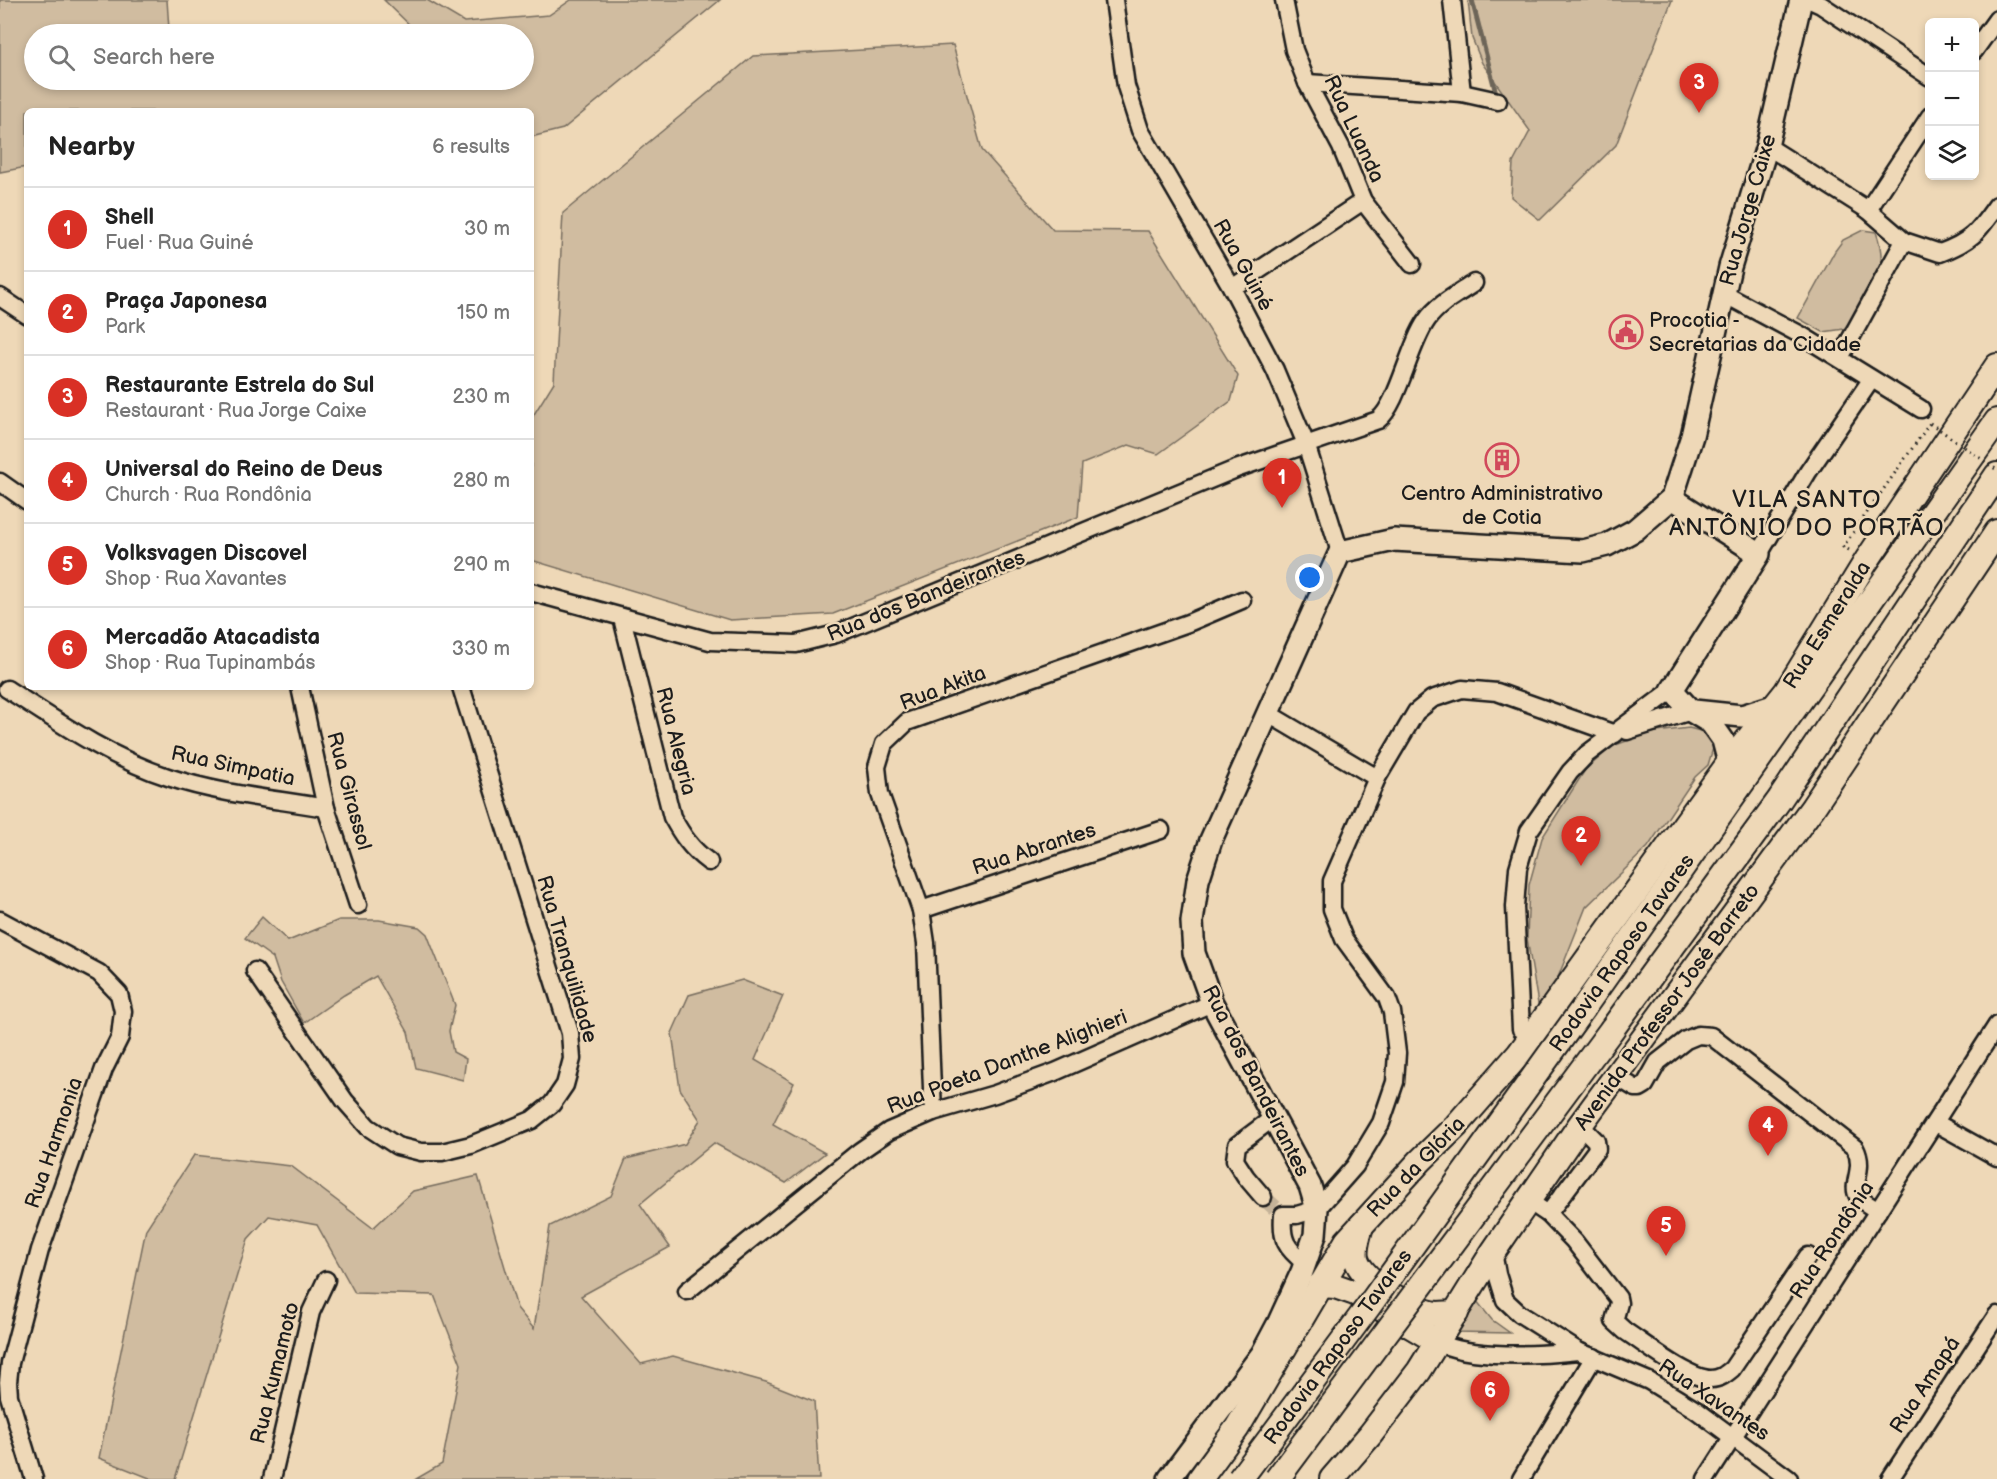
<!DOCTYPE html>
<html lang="en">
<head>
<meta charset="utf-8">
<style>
	:root { --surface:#fff; --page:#f2f2f2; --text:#222; --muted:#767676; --line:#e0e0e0; --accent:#d93025 }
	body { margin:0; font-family:"Balsamiq Sans",sans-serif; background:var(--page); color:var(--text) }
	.controls { position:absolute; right:18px; top:18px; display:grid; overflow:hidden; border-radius:9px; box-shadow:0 3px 9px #0003 }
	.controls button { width:54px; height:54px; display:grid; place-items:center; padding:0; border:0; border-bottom:2px solid var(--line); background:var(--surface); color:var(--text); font:30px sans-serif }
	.you { position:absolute; left:1310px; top:578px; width:21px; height:21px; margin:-15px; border:4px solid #fff; border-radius:50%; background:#1a73e8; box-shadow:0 0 0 9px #1a73e833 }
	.badge { display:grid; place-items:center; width:39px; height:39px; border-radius:50%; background:var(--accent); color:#fff; font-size:20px; font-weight:700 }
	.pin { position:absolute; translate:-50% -50px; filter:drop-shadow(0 2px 3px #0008) }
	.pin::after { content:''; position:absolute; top:32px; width:21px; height:18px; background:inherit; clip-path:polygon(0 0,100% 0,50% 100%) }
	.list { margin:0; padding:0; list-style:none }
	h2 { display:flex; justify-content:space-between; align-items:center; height:78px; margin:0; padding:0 24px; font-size:26px }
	h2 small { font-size:20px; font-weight:400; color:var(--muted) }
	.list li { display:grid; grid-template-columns:39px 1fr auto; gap:18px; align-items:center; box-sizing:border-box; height:84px; padding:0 24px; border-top:2px solid var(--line) }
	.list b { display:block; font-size:22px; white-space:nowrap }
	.list p { margin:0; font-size:20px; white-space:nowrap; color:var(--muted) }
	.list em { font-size:20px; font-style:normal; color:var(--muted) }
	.icon { flex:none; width:33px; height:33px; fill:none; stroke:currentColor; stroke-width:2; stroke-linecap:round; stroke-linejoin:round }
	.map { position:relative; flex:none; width:1997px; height:1479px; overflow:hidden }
	.search { position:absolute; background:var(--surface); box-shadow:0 3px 9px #0003; left:24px; top:24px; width:510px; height:66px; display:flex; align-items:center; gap:15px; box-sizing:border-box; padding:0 21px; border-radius:33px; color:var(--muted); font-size:22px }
	.panel { position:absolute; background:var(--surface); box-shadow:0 3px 9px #0003; left:24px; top:108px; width:510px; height:582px; border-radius:9px }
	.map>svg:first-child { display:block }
</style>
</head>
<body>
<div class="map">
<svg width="1997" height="1479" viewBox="0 0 1997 1479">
	<rect width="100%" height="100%" fill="#eed8b7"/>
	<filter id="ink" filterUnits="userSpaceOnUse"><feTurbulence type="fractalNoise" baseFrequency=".0167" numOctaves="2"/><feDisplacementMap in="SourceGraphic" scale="12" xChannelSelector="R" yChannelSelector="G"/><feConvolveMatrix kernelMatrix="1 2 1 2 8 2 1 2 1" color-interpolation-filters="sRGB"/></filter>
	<g filter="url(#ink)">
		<!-- green -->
		<g fill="#d0bca0" stroke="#766c5e" stroke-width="1.5">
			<polygon points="0,0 167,0 169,29 178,34 34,34 34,80 524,80 524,34 419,34 384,0 427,0 464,22 549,15 571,0 720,0 563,129 531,137 531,111 27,111 27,167 0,172"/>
			<polygon points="1468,0 1672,0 1616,145 1540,220 1511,197 1513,163 1530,131 1482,63 1472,38"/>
			<polygon points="953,45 982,150 1053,230 1148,231 1238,376 1231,401 1158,454 1129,445 1082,464 1078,517 833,614 730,620 531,560 531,419 554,382 563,213 753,56"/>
			<path d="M1863,230L1876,232C1892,276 1869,296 1844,329L1823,332L1798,318L1835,251L1843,240Z"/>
			<polygon points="1689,728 1704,732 1714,745 1708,765 1695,777 1648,847 1586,907 1555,985 1539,1010 1527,938 1529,885 1542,838 1585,770 1613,746 1648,733"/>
			<polygon points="262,917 288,941 339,920 379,920 419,927 427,934 455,1005 449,1031 453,1052 466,1059 463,1080 416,1068 408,1032 376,976 344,995 304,1023 281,982 273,958 245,938"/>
			<polygon points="742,980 783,996 755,1060 794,1083 773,1124 825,1153 786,1183 714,1143 640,1204 670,1247 581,1296 641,1364 673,1356 766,1382 814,1401 819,1479 416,1479 442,1464 461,1364 434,1295 355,1293 317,1225 269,1216 248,1239 175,1479 152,1479 99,1458 146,1229 194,1155 291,1166 373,1228 413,1191 478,1176 517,1308 534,1329 550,1226 611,1196 626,1159 685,1144 700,1120 680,1089 672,1033 689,995"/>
			<polygon points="1476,1300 1492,1320 1510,1333 1455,1332"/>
		</g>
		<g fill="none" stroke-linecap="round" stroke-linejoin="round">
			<!-- stream -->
			<polyline stroke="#6d6558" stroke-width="5" points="1472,0 1497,97"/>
			<!-- minor-tunnel -->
			<polyline stroke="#c4b298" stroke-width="16" stroke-dasharray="16 8" stroke-linecap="butt" points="1263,1197 1283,1215"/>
			<!-- minor casing -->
			<g stroke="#1c1c1c" stroke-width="21">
				<g id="minor">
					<polyline points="1114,0 1126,86 1140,130 1232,288 1275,370 1306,444 1340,552"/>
					<polyline points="1284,0 1294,50 1307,83 1341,147 1363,201 1412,264"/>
					<polyline points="1452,0 1462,93"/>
					<polyline points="1810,0 1821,5 1930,77"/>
					<polyline points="1974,51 1997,19"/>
					<polyline points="1307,83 1462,93 1498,101"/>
					<path d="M1767,146L1868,210L1904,241L1940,253C1972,241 1978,232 1997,205"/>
					<polyline points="1868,210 1930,116"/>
					<polyline points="1232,288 1363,201"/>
					<polyline points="1724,294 1801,335 1921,409"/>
					<polyline points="0,297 27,315"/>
					<polyline points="1840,358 1904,241"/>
					<polyline points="0,482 27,501"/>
					<polyline points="1759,554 1808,472 1871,380"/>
					<path d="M531,592L710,641L796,644L836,634L1236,469L1378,420C1398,405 1409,345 1427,320C1438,304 1458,294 1474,283"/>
					<path d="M622,618L672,817C682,835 691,849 709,862"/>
					<polyline points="300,687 326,808 358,905"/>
					<path d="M7,689C58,722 110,758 168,777C219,794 274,799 326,808"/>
					<polyline points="1267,713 1377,778"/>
					<polyline points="1627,731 1691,711"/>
					<polyline points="921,910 1161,830"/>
					<polyline points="0,920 99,973 119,994 123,1011 120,1037 104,1069 40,1250 10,1363 8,1382 9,1396 34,1479"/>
					<polyline points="255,971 345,1101 368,1127 397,1146 421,1152 442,1152 471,1145 532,1120 552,1104 565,1085 572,1059 570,1033 461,687"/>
					<polyline points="1521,1029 1515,907 1518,868 1529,831 1570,772 1587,754 1672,690"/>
					<path d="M1615,1076L1635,1088H1640L1645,1085L1658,1062L1686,1040L1698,1035L1711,1036L1855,1148C1866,1169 1850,1184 1858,1196C1862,1202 1871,1206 1878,1211"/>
					<polyline points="933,1112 926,943 921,910 880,794 877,767 884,744 907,722 1188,623 1242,600"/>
					<polyline points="1936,1123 1997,1157"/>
					<polyline points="1263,1197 1246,1177 1235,1160 1237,1145 1273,1118"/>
					<polyline points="1539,1208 1548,1214 1597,1149 1596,1141 1580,1125"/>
					<path d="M1548,1214L1574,1241L1618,1298L1619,1303L1614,1321L1625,1331C1645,1344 1689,1379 1711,1379C1720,1379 1726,1374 1732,1369L1808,1256"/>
					<polyline points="1493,1252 1497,1274 1505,1300 1520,1314 1578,1351 1649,1381 1696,1410 1789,1479"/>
					<path d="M1305,1263C1286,1248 1281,1240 1283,1215H1297L1317,1209L1355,1166L1381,1123L1395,1082L1397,1053L1392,1012L1387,998L1344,939L1332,909V881L1377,778L1416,712L1432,699L1462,689L1497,692L1615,734"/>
					<polyline points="687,1291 860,1151 889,1131 933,1112 995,1094 1055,1072 1212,1003"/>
					<path d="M1438,1342C1469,1359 1542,1355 1578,1351"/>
					<polyline points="272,1479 311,1312 326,1280"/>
					<polyline points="1521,1479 1594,1357"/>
					<polyline points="1706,1479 1997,1025"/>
					<polyline points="1890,1479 1997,1315"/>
				</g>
			</g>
			<!-- major casing -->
			<g stroke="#1c1c1c" stroke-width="26">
				<g id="major">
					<polyline points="1672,498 1759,554 1672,690 1691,711 1711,723 1723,740 1729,763"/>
					<polyline points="1694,711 1742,716 1776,705"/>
					<polyline points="1169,1479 1262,1354 1279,1322 1302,1272 1315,1235 1317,1209 1310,1186 1212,1003 1194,953 1192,922 1198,880 1211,840 1340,552 1394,540 1583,551 1607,545 1635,530 1672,498 1692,436 1730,267 1767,146 1801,0"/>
				</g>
			</g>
			<!-- highway casing -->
			<g stroke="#1c1c1c" stroke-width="28">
				<g id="highway">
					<polyline points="1584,1007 1997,421"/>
					<polyline points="1612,1029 1780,799 1997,475"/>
					<path d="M1361,1226C1358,1236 1354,1248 1356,1258C1361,1281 1414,1312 1437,1314C1443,1314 1450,1313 1456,1313"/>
					<polyline points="1320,1285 1335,1286 1355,1293 1438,1342"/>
					<polyline points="1200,1479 1237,1428 1347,1241 1420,1161 1456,1126 1519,1054 1729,763 1786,692 1867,560 1997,366"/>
					<polyline points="1332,1479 1370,1435 1419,1371 1493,1252 1580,1125 1813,807 1997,532"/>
				</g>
			</g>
			<!-- path -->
			<polyline stroke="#1c1c1c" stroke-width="3" stroke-dasharray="1.5 4.5" stroke-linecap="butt" points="1849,550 1843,547 1930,423"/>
			<!-- minor -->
			<use href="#minor" stroke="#eed8b7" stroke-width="16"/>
			<!-- major -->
			<use href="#major" stroke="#eed8b7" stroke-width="21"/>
			<!-- highway -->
			<use href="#highway" stroke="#eed8b7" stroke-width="24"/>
			<!-- highway-bridge casing -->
			<g stroke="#1c1c1c" stroke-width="28" stroke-linecap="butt">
				<g id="highway-bridge">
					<polyline points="1240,1479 1368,1307 1584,1007"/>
					<polyline points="1277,1479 1612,1029"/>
				</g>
			</g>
			<!-- path-bridge -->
			<polyline stroke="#1c1c1c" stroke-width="3" stroke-dasharray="1.5 4.5" stroke-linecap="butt" points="1930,423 1997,470"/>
			<!-- highway-bridge -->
			<use href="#highway-bridge" stroke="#eed8b7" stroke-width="24"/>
		</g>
	</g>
	<!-- icons -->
	<defs>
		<g id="civic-ring" transform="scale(1.725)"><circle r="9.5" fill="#eed8b7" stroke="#d1495b" stroke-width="1.5"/><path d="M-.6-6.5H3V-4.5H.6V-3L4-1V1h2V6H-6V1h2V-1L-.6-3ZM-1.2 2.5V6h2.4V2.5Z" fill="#d1495b"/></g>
		<g id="building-ring" transform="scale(1.725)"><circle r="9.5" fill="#eed8b7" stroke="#d1495b" stroke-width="1.5"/><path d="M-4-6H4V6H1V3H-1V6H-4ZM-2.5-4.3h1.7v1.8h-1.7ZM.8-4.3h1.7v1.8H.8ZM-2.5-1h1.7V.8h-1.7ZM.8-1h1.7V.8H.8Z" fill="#d1495b"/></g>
	</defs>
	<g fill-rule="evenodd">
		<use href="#civic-ring" x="1626" y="332"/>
		<use href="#building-ring" x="1502" y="460"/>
	</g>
	<g text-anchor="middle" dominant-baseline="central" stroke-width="5" stroke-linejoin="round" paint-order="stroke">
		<!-- street labels -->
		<g font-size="21" fill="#1c1c1c" stroke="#eed8b7">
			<text transform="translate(1354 129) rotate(65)">Rua Luanda</text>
			<text transform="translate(1748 210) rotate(-74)">Rua Jorge Caixe</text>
			<text transform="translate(1243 265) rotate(61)">Rua Guiné</text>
			<text transform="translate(926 596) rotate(-22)">Rua dos Bandeirantes</text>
			<text transform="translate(1827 625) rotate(-58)">Rua Esmeralda</text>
			<text transform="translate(943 688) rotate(-21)">Rua Akita</text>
			<text transform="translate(676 741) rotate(76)">Rua Alegria</text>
			<text transform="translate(233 766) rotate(12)">Rua Simpatia</text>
			<text transform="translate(349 791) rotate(75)">Rua Girassol</text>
			<text transform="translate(1034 849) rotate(-18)">Rua Abrantes</text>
			<text transform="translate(1622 953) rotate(-55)">Rodovia Raposo Tavares</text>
			<text transform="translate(567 959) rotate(74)">Rua Tranquilidade</text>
			<text transform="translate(1667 1007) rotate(-54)">Avenida Professor José Barreto</text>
			<text transform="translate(1007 1062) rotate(-21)">Rua Poeta Danthe Alighieri</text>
			<text transform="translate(1256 1081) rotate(63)">Rua dos Bandeirantes</text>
			<text transform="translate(54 1143) rotate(-71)">Rua Harmonia</text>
			<text transform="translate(1416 1167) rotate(-46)">Rua da Glória</text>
			<text transform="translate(1832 1240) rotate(-57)">Rua Rondônia</text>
			<text transform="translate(1338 1347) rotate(-54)">Rodovia Raposo Tavares</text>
			<text transform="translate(275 1373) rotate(-76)">Rua Kumamoto</text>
			<text transform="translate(1925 1385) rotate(-57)">Rua Amapá</text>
			<text transform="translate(1714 1400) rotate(34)">Rua Xavantes</text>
		</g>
		<!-- poi labels -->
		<g font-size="21" fill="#1c1c1c" stroke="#eed8b7" text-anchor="start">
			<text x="1649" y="320">Procotia -<tspan x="1649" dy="24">Secretarias da Cidade</tspan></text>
			<text x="1502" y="493" text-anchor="middle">Centro Administrativo<tspan x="1502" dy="24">de Cotia</tspan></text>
		</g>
		<!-- quarter labels -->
		<g font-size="24" letter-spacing="1.5" fill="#1c1c1c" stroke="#eed8b7">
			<text x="1807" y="499">VILA SANTO<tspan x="1807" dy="28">ANTÔNIO DO PORTÃO</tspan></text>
		</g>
	</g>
</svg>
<div class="controls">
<button>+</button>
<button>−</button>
<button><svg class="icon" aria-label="layers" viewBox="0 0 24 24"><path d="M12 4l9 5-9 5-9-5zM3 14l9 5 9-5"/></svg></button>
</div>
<div class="you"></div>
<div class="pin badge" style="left:1282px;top:508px">1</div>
<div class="pin badge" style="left:1581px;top:866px">2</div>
<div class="pin badge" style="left:1699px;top:113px">3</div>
<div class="pin badge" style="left:1768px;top:1156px">4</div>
<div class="pin badge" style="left:1666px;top:1256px">5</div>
<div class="pin badge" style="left:1490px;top:1421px">6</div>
<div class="search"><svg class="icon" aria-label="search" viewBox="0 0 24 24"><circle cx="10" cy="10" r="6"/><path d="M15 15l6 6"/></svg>Search here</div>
<section class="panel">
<h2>Nearby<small>6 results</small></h2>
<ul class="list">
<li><span class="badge">1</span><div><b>Shell</b><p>Fuel · Rua Guiné</p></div><em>30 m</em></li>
<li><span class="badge">2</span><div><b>Praça Japonesa</b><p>Park</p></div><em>150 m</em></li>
<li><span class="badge">3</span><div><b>Restaurante Estrela do Sul</b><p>Restaurant · Rua Jorge Caixe</p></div><em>230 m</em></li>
<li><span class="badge">4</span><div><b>Universal do Reino de Deus</b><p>Church · Rua Rondônia</p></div><em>280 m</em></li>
<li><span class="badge">5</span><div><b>Volksvagen Discovel</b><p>Shop · Rua Xavantes</p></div><em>290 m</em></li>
<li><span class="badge">6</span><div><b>Mercadão Atacadista</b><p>Shop · Rua Tupinambás</p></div><em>330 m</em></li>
</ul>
</section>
</div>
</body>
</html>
